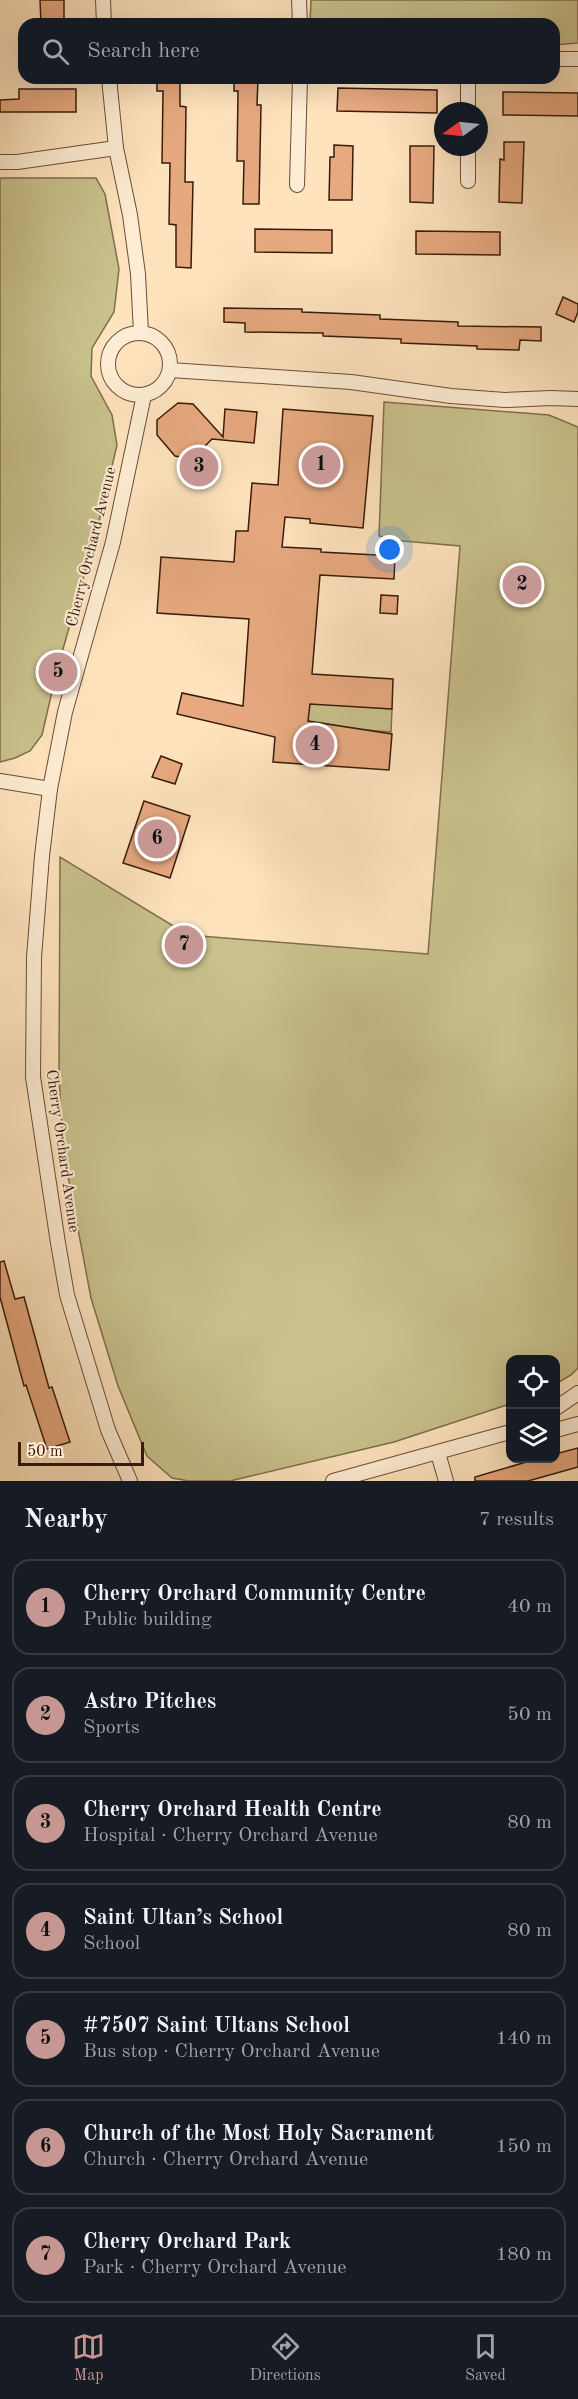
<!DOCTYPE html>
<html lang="en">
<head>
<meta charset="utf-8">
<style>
	:root { --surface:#171b24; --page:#20242c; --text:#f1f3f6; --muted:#9ea1a6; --line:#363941; --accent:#c59692 }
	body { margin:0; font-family:"Old Standard TT",serif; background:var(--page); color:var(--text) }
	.controls { position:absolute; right:18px; bottom:18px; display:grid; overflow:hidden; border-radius:12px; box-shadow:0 6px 24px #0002 }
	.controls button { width:54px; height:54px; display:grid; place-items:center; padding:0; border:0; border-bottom:2px solid var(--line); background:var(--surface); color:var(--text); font:30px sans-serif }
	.compass { position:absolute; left:434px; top:102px; width:54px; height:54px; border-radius:50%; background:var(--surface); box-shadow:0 6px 24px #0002; rotate:255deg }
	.scale { position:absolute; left:18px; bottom:15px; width:126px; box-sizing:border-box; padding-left:6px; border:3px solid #391b0c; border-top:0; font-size:16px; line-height:21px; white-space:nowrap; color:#391b0c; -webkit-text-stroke:4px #feedd4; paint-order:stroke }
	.you { position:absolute; left:390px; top:550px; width:21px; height:21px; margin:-15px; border:4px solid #fff; border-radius:50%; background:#1a73e8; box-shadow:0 0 0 9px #1a73e833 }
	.badge { display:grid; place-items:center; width:39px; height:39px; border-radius:50%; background:var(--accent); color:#111; font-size:20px; font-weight:700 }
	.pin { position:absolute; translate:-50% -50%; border:3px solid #fff; box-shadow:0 2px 6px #0006 }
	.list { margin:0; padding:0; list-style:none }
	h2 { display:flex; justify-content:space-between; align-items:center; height:78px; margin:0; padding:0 24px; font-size:26px }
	h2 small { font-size:20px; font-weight:400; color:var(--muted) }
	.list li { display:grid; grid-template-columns:39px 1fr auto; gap:18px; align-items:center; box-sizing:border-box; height:96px; margin:0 12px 12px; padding:0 12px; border:2px solid var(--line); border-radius:18px }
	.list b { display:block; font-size:22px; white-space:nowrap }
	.list p { margin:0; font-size:20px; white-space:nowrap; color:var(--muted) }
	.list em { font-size:20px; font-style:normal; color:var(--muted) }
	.icon { flex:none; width:33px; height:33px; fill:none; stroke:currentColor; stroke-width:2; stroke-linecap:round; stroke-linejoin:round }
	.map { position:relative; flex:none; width:578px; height:1481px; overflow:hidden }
	.search { position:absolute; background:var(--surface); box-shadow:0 6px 24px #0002; left:18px; right:18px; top:18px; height:66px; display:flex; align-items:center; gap:15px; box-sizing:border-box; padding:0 21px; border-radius:18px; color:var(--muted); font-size:22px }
	.sheet { height:834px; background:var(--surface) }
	nav { display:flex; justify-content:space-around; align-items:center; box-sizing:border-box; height:84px; border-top:2px solid var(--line); background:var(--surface); font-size:16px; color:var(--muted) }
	nav a { display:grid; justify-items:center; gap:3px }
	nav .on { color:var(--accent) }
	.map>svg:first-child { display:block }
</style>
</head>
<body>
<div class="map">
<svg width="578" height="1481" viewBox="0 0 578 1481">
	<rect width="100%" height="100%" fill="#fee3bd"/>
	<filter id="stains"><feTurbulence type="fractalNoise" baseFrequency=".00333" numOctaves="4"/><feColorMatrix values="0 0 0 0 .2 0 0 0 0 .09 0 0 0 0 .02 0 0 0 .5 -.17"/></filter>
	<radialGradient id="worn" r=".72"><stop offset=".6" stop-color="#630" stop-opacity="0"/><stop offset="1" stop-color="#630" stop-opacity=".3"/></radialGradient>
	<!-- green -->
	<g fill="#c8c18c" stroke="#806e4c" stroke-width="1.5">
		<polygon points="311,0 578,0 578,43 554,45 554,24 310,24"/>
		<polygon points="0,178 96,178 105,194 119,269 114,312 92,348 91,376 112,415 117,445 97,530 57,670 42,735 30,751 15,758 0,762"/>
		<polygon points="384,402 549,415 578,427 578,1368 571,1375 556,1384 556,1360 510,1360 510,1404 394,1442 230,1481 189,1481 172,1478 147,1456 118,1386 91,1298 63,1150 59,1077 60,857 188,935 428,954 460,546 403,541 379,536"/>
		<polygon points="305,703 392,709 391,732 285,724"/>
	</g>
	<!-- building -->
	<g fill="#e7a980" stroke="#391b0c" stroke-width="1.5">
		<polygon points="40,0 64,0 64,24 41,24"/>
		<polygon points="157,78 180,78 180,106 186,107 185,182 193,182 191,268 176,267 176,225 169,224 170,163 162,163 163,91 157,91"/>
		<polygon points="234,78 258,78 257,105 261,105 259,204 243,204 244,161 237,161 238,91 234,91"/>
		<polygon points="338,88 437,90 437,113 337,111"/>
		<polygon points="19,89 76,89 76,112 0,112 0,100 19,99"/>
		<polygon points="503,92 578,93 578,116 503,115"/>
		<polygon points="504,142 524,142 522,203 499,202 500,159 504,160"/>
		<polygon points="334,145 353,146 352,200 329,200 330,157 334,157"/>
		<polygon points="410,146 434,146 433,203 410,202"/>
		<polygon points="255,229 332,230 332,253 255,252"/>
		<polygon points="416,231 500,232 500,255 416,254"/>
		<polygon points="563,297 578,304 578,312 574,322 556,314"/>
		<polygon points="224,308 302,309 302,312 380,315 380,319 458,322 458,326 541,327 541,341 520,340 519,350 477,349 477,346 401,343 401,339 323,336 323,333 245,332 245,323 224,322"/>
		<polygon points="178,403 193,404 223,437 225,409 257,412 254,443 212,439 192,459 175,456 157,435 157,420"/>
		<polygon points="283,409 373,416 363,528 310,523 310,519 285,517 282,547 321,549 321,552 395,556 394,579 320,575 312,674 393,679 392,709 310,704 308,721 392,734 389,770 273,762 275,737 177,714 182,693 243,706 249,619 157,613 161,557 234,562 236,531 248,531 252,483 278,485"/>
		<polygon points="381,595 398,596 397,614 380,613"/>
		<polygon points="161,756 182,764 175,784 152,777"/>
		<polygon points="144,801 190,816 170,878 123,863"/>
		<polygon points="4,1261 15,1299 24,1297 49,1388 52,1387 70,1442 47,1449 26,1385 24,1386 0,1297 0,1262"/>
		<polygon points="578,1448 578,1467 528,1481 475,1481 475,1477 540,1458 555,1458 555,1454"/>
	</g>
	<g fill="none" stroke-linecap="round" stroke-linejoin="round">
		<!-- street casing -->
		<g stroke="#6a4d38" stroke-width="16">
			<g id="street">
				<polyline points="103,0 104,24"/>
				<polyline points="299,0 300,24"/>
				<polyline points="554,59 578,59"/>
				<polyline points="109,78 116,148 130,215 138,274 141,333"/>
				<polyline points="468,111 468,78"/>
				<polyline points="0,162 17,162 116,148"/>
				<polyline points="468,181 468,147"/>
				<polyline points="297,185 300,78"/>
				<circle cx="139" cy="364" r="31"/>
				<polyline points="170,370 351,382 451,396 505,400 551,398 578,399"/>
				<polyline points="0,781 50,789"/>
				<polyline points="556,1408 578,1393"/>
				<polyline points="556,1430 578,1424"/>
				<polyline points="438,1453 446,1481"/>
				<polyline points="130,1481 108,1430 67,1295 58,1243 33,1077 34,957 42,856 50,789 65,712 113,542 144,395"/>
				<polyline points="333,1481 510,1432"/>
			</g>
		</g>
		<!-- street -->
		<use href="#street" stroke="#feedd4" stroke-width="14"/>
	</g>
	<g text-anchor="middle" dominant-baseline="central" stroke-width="4.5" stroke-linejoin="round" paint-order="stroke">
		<!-- street labels -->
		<g font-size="16" fill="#391b0c" stroke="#feedd4">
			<text transform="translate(92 547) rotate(-76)">Cherry Orchard Avenue</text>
			<text transform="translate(62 1151) rotate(82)">Cherry Orchard Avenue</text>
		</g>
	</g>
	<rect width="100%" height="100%" filter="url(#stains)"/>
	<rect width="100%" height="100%" fill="url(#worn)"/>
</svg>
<div class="controls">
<button><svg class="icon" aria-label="locate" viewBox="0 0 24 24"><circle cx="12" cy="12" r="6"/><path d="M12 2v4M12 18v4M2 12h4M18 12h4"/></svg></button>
<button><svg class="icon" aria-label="layers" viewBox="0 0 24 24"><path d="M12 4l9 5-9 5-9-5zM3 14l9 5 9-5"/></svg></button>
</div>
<svg class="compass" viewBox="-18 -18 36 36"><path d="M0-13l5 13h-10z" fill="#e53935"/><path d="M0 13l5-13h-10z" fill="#9ea1a6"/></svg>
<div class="scale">50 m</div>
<div class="you"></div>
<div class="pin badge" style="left:321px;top:465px">1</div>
<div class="pin badge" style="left:522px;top:585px">2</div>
<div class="pin badge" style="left:199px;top:467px">3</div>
<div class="pin badge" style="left:315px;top:745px">4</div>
<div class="pin badge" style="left:58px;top:672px">5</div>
<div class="pin badge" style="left:157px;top:839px">6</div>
<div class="pin badge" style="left:184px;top:945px">7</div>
<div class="search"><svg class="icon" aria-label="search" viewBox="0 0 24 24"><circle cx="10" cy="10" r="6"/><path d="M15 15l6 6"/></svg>Search here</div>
</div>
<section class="sheet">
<h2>Nearby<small>7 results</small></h2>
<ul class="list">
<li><span class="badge">1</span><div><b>Cherry Orchard Community Centre</b><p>Public building</p></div><em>40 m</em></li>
<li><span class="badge">2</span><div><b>Astro Pitches</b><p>Sports</p></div><em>50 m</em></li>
<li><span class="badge">3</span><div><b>Cherry Orchard Health Centre</b><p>Hospital · Cherry Orchard Avenue</p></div><em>80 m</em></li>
<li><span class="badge">4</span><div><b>Saint Ultan’s School</b><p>School</p></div><em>80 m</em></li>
<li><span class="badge">5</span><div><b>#7507 Saint Ultans School</b><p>Bus stop · Cherry Orchard Avenue</p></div><em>140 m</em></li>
<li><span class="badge">6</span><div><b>Church of the Most Holy Sacrament</b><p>Church · Cherry Orchard Avenue</p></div><em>150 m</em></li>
<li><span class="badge">7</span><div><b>Cherry Orchard Park</b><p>Park · Cherry Orchard Avenue</p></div><em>180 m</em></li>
</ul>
</section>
<nav>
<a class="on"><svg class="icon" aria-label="map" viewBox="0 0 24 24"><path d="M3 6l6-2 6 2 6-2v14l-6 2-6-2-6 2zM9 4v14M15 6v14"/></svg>Map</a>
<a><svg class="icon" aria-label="directions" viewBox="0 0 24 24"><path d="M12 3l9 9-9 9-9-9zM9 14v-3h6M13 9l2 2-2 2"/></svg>Directions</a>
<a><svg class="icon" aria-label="saved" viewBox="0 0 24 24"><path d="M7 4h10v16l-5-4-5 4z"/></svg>Saved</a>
</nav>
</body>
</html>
